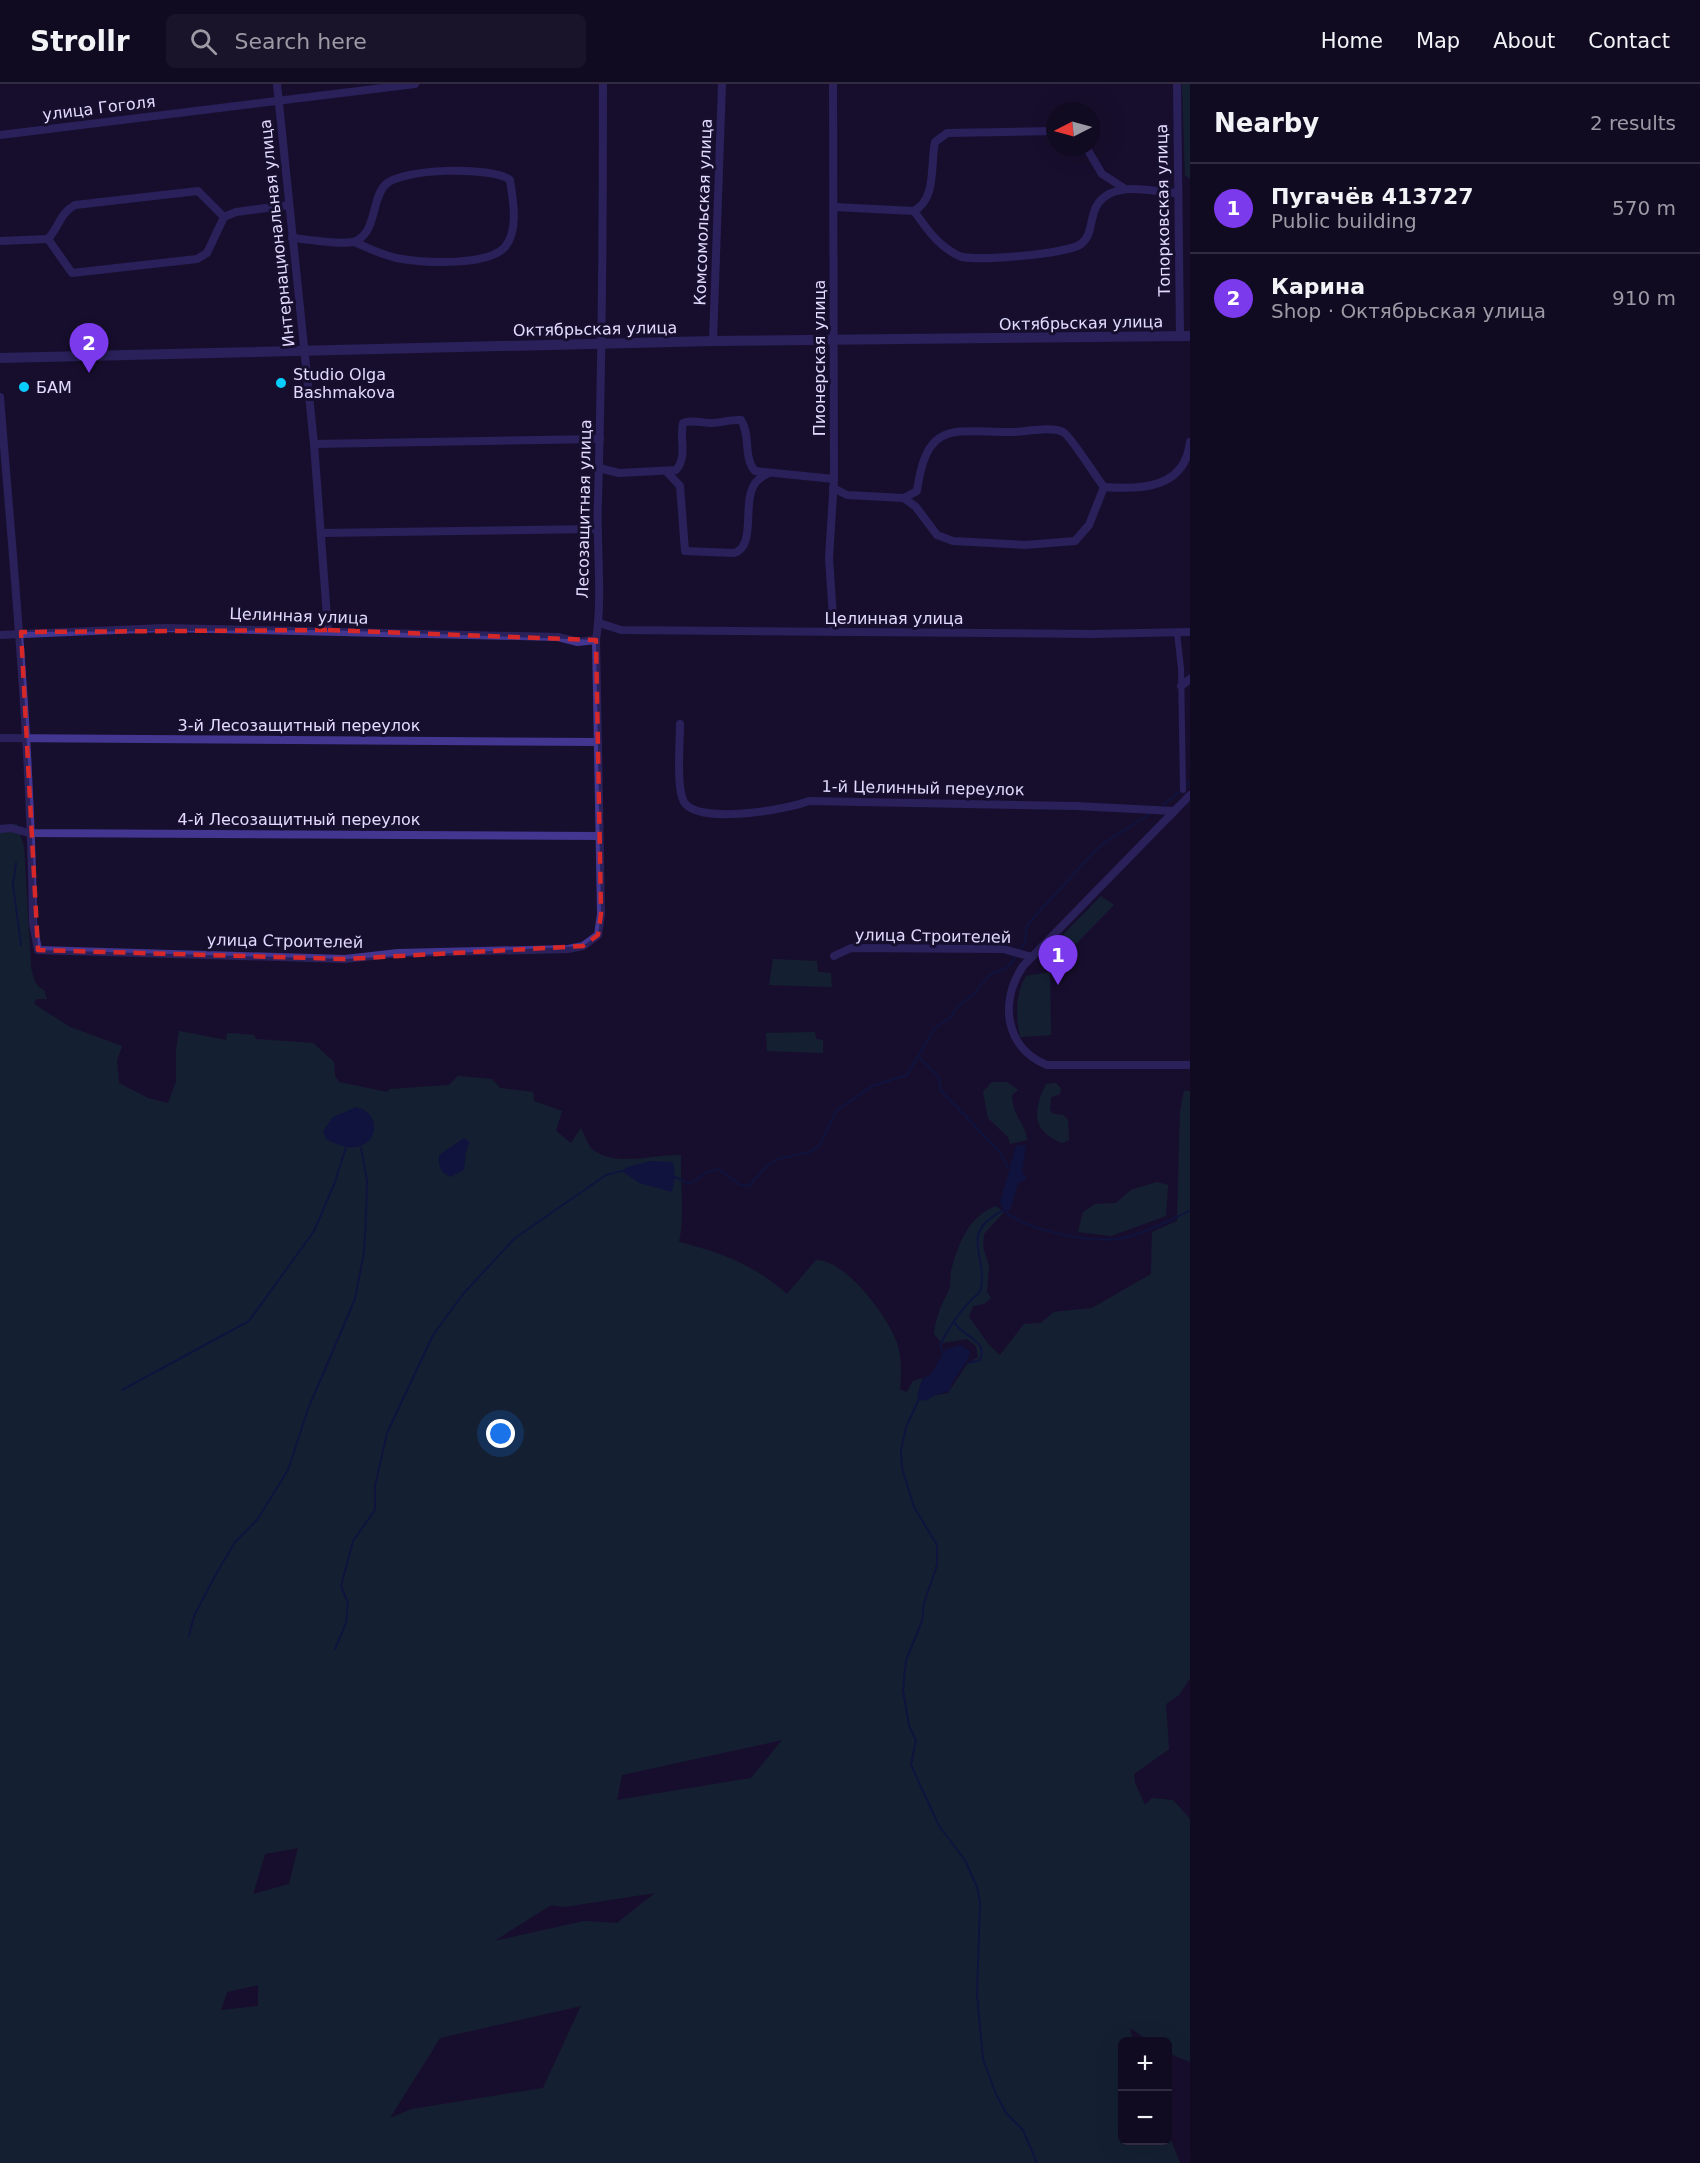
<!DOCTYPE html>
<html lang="en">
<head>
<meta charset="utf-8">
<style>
	:root { --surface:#110b22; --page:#1a142a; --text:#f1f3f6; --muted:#9c9ba5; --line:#302b40; --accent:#7c3aed }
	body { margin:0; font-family:"DejaVu Sans",sans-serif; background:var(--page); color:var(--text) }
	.controls { position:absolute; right:18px; bottom:18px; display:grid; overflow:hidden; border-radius:9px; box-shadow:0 6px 24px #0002 }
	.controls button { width:54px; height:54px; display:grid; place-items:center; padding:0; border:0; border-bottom:2px solid var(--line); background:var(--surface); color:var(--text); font:30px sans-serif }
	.compass { position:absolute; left:1046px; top:18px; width:54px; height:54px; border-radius:50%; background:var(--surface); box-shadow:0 6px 24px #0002; rotate:264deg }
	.you { position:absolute; left:501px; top:1350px; width:21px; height:21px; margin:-15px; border:4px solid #fff; border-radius:50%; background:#1a73e8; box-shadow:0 0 0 9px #1a73e833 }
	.badge { display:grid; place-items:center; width:39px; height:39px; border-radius:50%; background:var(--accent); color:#fff; font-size:20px; font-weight:700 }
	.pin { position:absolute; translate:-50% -50px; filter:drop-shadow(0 2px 3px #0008) }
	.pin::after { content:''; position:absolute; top:32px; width:21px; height:18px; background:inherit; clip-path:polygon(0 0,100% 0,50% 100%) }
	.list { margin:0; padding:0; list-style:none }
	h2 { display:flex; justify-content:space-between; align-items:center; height:78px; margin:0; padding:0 24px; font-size:26px }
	h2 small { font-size:20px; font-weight:400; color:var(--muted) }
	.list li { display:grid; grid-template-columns:39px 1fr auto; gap:18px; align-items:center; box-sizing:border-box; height:90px; padding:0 24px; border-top:2px solid var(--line) }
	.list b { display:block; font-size:22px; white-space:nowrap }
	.list p { margin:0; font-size:20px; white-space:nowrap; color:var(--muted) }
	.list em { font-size:20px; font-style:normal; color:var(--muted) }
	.icon { flex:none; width:33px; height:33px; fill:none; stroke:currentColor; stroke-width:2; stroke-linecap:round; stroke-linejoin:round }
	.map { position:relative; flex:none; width:1190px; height:2079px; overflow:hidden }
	header { display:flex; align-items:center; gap:36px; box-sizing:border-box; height:84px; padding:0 30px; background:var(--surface); border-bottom:2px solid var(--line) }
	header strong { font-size:28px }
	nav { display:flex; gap:33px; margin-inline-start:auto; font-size:21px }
	.search { width:420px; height:54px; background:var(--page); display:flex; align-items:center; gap:15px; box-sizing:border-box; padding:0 21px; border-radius:9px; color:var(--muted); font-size:22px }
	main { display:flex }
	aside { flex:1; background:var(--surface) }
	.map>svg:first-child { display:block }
</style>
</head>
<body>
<header>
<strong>Strollr</strong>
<div class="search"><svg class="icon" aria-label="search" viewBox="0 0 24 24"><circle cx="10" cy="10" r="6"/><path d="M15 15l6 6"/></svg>Search here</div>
<nav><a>Home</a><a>Map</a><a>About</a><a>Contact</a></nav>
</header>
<main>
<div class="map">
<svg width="1190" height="2079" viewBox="0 0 1190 2079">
	<rect width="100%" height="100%" fill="#170f2e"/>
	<!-- green -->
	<g fill="#113638" fill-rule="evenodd">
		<polygon points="1182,0 1190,0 1190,95 1185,91"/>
		<path d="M17,740L24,763L31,883C33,892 34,902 44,906L47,915H36L34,920L70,943L122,962L117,976L119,999L148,1014L168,1019L176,998V966L179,947L226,956L227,949L254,951L256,955L313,959L334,978L335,992L339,998L387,1008L390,1005L449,1001L458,992L492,995L500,1004L533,1008L534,1017L562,1027L556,1047L571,1059L581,1044C584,1050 588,1061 592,1065C615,1084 654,1070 681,1071C680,1100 685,1129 679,1158C723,1169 752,1180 787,1210L816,1176C846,1176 888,1233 897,1259C902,1274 901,1290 900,1306L907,1308L913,1297L923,1294L919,1303L931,1312L948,1309L968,1279L978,1273L976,1262L967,1255L942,1259L934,1250C936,1232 941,1222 949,1206C951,1201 950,1194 951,1188C958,1160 968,1133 996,1122L1004,1128L984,1150L983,1163L989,1182L987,1208L991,1214L984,1220L973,1222L969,1233L989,1261L1000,1271L1024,1240L1041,1239L1054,1228L1092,1224L1151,1190L1152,1148L1177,1137L1180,1028L1184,1007H1190V1594L1179,1611L1166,1620L1169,1665L1134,1690L1135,1699L1145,1721L1152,1714L1173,1716L1190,1735V1978L1168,1969V1958L1150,1957L1130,1944L1133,1957L1122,1958V2056H1168V2049L1180,2079H0V741ZM782,1656L751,1694L617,1716L622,1691ZM298,1764L289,1800L253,1810L265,1770ZM655,1809L617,1839L584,1837L494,1857L551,1821L564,1823ZM258,1901V1922L221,1926L227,1908ZM581,1922L543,2004L412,2025L390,2034L440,1954Z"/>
		<polygon points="1101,812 1114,821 1070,866 1058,856"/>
		<polygon points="773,875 817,877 818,888 831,889 832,903 769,901"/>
		<path d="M1050,888L1051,951L1020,953C1016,932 1015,911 1026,892Z"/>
		<polygon points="815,948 816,955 823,956 823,969 767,967 766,949"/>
		<path d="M992,998H1007L1018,1006L1012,1011C1012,1032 1026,1040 1027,1056L1010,1060L1008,1053L988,1034L983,1008Z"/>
		<path d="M1056,999L1061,1005L1060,1010L1051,1013L1050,1026L1053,1030L1063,1031L1068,1036L1069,1056L1062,1059C1031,1046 1033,1027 1046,1000Z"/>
		<polygon points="1157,1098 1168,1101 1166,1132 1111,1152 1078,1148 1083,1128 1095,1120 1116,1119 1131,1106"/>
	</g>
	<!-- water -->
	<g fill="#061950">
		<path d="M356,1023C389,1029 376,1084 326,1055L323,1047L333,1033Z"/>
		<path d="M464,1054L470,1058L466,1068L464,1086L451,1093C439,1088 439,1083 439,1071Z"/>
		<polygon points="1026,1061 1022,1089 1026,1092 1026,1095 1018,1099 1010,1126 1004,1126 1000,1119 1016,1062"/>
		<polygon points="651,1077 673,1078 675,1093 672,1108 639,1099 622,1087 627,1083"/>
		<path d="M961,1261L970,1267C968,1283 951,1293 950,1307L935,1311L926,1317L919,1315L917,1311L923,1294L930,1291L946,1265Z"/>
	</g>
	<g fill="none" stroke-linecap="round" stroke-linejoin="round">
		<!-- stream -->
		<g stroke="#061950" stroke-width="2">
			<polyline points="1186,702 1190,698"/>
			<polyline points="1163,721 1179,708"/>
			<polyline points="16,779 13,801 21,861"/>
			<polyline points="1021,865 1025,858 1027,841 1094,768 1107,757 1150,730"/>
			<polyline points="919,973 938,992 941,1007 999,1067 1008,1083"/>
			<path d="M675,1093L690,1100L707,1088L719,1085L740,1101L749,1102L767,1082L777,1075L810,1068L820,1061L836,1027L872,1002L907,991L935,944L950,934L958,922L974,910L989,891C1003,885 1009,886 1016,871"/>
			<path d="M955,1239C961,1252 989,1256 980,1276L968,1279"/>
			<path d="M943,1270L940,1261C950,1241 962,1223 980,1208C990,1171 956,1150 1004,1126C1024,1146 1087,1158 1116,1155C1141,1152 1167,1137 1190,1127"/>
			<polyline points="122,1306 249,1237 314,1147 335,1098 346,1063"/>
			<polyline points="919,1315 906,1343 901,1366 902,1384 914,1423 937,1461 937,1481 924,1519 922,1537 906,1576 903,1606 909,1642 916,1656 911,1681 939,1742 965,1776 977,1803 980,1818 977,1911 983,1975 996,2010 1006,2029 1023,2046 1037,2079"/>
			<polyline points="189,1552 194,1532 216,1490 235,1458 257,1436 288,1386 308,1325 355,1215 364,1168 366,1133 367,1096 361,1064"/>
			<polyline points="335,1565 346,1539 348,1519 341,1502 353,1457 375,1426 375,1402 387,1349 433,1251 463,1210 515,1154 606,1091 622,1087"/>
		</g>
		<!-- pedestrian -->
		<polyline stroke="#423691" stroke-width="6" points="1177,549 1181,584 1183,706"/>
		<!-- minor -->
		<g stroke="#423691" stroke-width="8">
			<polyline points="277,0 314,360 328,546"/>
			<polyline points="833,0 834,395 829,474 834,548"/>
			<polyline points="1177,0 1180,252"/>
			<polyline points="0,51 415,0"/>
			<polyline points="1086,63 1102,90 1124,104"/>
			<path d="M834,123L914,127C937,114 930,82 935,58L947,49L1055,47"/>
			<path d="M914,127C927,145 938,162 959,172C973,178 1068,170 1081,160C1097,148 1085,123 1109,110C1129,100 1156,108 1177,109"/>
			<path d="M292,154C306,155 344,162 356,157C377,147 371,116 385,101C400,84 493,82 510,96C513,116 519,146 505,163C488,182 426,179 402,175C386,173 369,164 354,158"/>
			<polyline points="48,155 72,189 197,175 207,169 224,133"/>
			<path d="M0,157L48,155C59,143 60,129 75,121L198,107L224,133L236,128L289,121"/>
			<polyline points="713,257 722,0"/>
			<path d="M0,313C14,488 31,663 33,839L38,866L345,875L398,869L568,865L583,862L598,851L601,830L596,556C603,510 596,461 598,415C602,276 603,138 603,0"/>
			<polyline points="314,360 600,355"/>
			<path d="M599,384L619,389L676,386C688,372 679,355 683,339C691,335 702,339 712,339C722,339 730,335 741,336C751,351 743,374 755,387L834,395"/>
			<path d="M668,389L680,402L685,467L734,469C758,462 740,414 757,397C760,394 765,391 769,389"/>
			<polyline points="833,404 847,411 904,414 916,423 937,451 953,457 1025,461 1075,457 1089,441 1104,403"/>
			<path d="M904,414L917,407C927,335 953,348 1012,348C1026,348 1050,342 1063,348C1071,352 1095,392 1104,403C1142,406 1185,404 1190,358"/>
			<polyline points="321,449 597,445"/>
			<polyline points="599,539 621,546 1092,550 1190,548"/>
			<polyline points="0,551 164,544 558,553 578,558 596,556"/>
			<polyline points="1181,602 1190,595"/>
			<path d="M680,640C680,658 676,704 684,718C698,741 786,726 809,717L1076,722L1174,727"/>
			<polyline points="0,654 597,658"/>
			<path d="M1190,711L1023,882C999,918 1005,964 1047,981H1190"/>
			<polyline points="0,745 11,744 29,749 599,752"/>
			<polyline points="834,872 851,864 1003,865 1032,873"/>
		</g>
		<!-- tertiary -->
		<polyline stroke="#423691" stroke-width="10" points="0,274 713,257 1190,252"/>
	</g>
	<!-- marked area -->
	<path d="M0 0H1190V2079H0ZM328,546L596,556L601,830L598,851L583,862L345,875L38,866L21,548Z" fill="#170f2e" fill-opacity=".55" fill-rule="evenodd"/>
	<path fill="none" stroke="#d62828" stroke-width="4.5" stroke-dasharray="12 8" stroke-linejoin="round" d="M328,546L596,556L601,830L598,851L583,862L345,875L38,866L21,548Z"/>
	<!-- markers -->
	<g fill="#07ceff" stroke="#170f2e" stroke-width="2">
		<circle cx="281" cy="299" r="6"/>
		<circle cx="24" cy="303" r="6"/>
	</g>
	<g text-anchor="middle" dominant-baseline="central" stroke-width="6" stroke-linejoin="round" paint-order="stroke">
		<!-- street labels -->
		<g font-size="16" fill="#e3dbff" stroke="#170f2e">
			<text transform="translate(99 24) rotate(-7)">улица Гоголя</text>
			<text transform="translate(1163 126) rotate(-91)">Топорковская улица</text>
			<text transform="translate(703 128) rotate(-88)">Комсомольская улица</text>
			<text transform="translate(277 149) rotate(-96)">Интернациональная улица</text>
			<text transform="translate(1081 239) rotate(-1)">Октябрьская улица</text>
			<text transform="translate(595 245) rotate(-1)">Октябрьская улица</text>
			<text transform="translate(819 274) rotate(-90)">Пионерская улица</text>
			<text transform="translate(584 425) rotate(-89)">Лесозащитная улица</text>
			<text transform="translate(299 532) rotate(2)">Целинная улица</text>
			<text x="894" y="534">Целинная улица</text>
			<text x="299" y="641">3-й Лесозащитный переулок</text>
			<text transform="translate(923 704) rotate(1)">1-й Целинный переулок</text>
			<text x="299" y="735">4-й Лесозащитный переулок</text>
			<text transform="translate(933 852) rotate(1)">улица Строителей</text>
			<text transform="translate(285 857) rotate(1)">улица Строителей</text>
		</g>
		<!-- poi labels -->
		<g font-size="16" fill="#e3dbff" stroke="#170f2e" text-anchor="start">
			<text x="293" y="290">Studio Olga<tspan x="293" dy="18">Bashmakova</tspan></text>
			<text x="36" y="303">БАМ</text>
		</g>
	</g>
</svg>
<div class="controls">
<button>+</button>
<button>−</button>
</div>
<svg class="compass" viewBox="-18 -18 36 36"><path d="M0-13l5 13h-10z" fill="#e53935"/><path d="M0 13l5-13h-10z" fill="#9c9ba5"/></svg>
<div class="you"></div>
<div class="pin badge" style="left:1058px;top:901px">1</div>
<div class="pin badge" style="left:89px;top:289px">2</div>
</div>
<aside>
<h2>Nearby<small>2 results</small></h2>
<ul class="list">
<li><span class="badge">1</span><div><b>Пугачёв 413727</b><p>Public building</p></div><em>570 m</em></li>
<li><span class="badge">2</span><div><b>Карина</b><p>Shop · Октябрьская улица</p></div><em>910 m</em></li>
</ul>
</aside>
</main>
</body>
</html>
